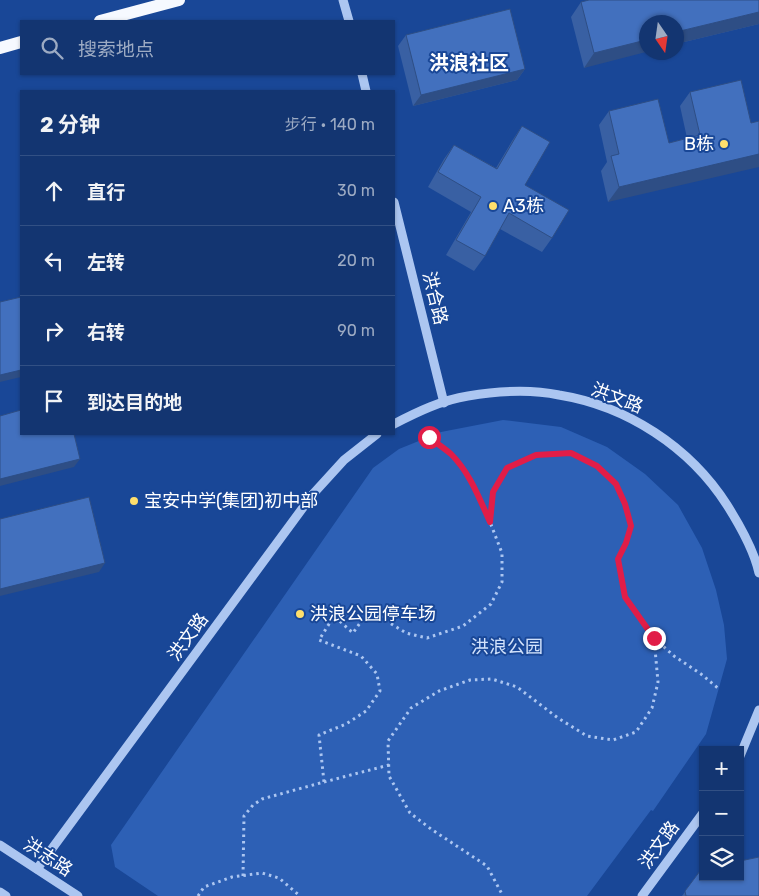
<!DOCTYPE html>
<html lang="zh">
<head>
<meta charset="utf-8">
<style>
	:root { --surface:#133571; --page:#204079; --text:#f1f3f6; --muted:#9dabc3; --line:#325084 }
	body { margin:0; font-family:Rubik,"Noto Sans SC",sans-serif; background:var(--page); color:var(--text) }
	.controls { position:absolute; right:15px; bottom:15px; display:grid; overflow:hidden; border-radius:0px; box-shadow:0 1px 4px #0004 }
	.controls button { width:45px; height:45px; display:grid; place-items:center; padding:0; border:0; border-bottom:1px solid var(--line); background:var(--surface); color:var(--text); font:25px sans-serif }
	.compass { position:absolute; left:639px; top:15px; width:45px; height:45px; border-radius:50%; background:var(--surface); box-shadow:0 1px 4px #0004; rotate:167deg }
	.stop { position:absolute; width:15px; height:15px; margin:-11px; border:4px solid #e11d48; border-radius:50%; background:#fff }
	.stop.end { background:#e11d48; border-color:#fff; box-shadow:0 1px 5px #0008 }
	.list { margin:0; padding:0; list-style:none }
	h2 { display:flex; justify-content:space-between; align-items:center; height:65px; margin:0; padding:0 20px; font-size:21px }
	h2 small { font-size:16px; font-weight:400; color:var(--muted) }
	.list li { display:grid; grid-template-columns:32px 1fr auto; gap:15px; align-items:center; box-sizing:border-box; height:70px; padding:0 20px; border-top:1px solid var(--line) }
	.list b { display:block; font-size:19px; white-space:nowrap }
	.list em { font-size:16px; font-style:normal; color:var(--muted) }
	.icon { flex:none; width:28px; height:28px; fill:none; stroke:currentColor; stroke-width:2; stroke-linecap:round; stroke-linejoin:round }
	.map { position:relative; flex:none; width:759px; height:896px; overflow:hidden }
	.search { position:absolute; background:var(--surface); box-shadow:0 1px 4px #0004; left:20px; top:20px; width:375px; height:55px; display:flex; align-items:center; gap:12px; box-sizing:border-box; padding:0 18px; border-radius:0px; color:var(--muted); font-size:19px }
	.panel { position:absolute; background:var(--surface); box-shadow:0 1px 4px #0004; left:20px; top:90px; width:375px; height:345px; border-radius:0px }
	.map>svg:first-child { display:block }
</style>
</head>
<body>
<div class="map">
<svg width="759" height="896" viewBox="0 0 759 896">
	<rect width="100%" height="100%" fill="#194797"/>
	<!-- green -->
	<polygon fill="#2d60b5" points="503,420 561,427 607,447 645,474 678,505 702,548 716,590 724,625 727,659 706,734 653,811 651,810 587,896 158,896 115,867 111,845 373,468 399,449 441,432"/>
	<g fill="none" stroke-linecap="round" stroke-linejoin="round">
		<!-- path -->
		<g stroke="#acc6f1" stroke-width="3" stroke-dasharray="2.5 4" stroke-linecap="butt">
			<path d="M429,437C436,443 444,448 451,454C470,473 479,497 490,521"/>
			<polyline points="654,638 674,656 701,674 719,689"/>
			<polyline points="324,782 389,765"/>
			<polyline points="243,876 244,816 253,805 262,799 324,782 319,735 346,724 366,711 380,691 377,674 361,656 319,640 334,616 353,633 369,610 406,633 427,638 463,626 491,604 502,582 502,553 490,522 493,492 507,468 535,455 571,453 597,466 616,485 625,504 631,526 626,543 618,559 625,597 654,638 658,682 652,708 636,732 613,740 587,736 558,718 517,687 492,679 470,680 439,691 411,708 388,741 389,776 410,813 431,829 487,866 503,896"/>
			<polyline points="198,896 204,887 232,877 262,873 279,878 300,896"/>
		</g>
		<!-- minor -->
		<g stroke="#acc6f1" stroke-width="9">
			<polyline points="343,0 349,21"/>
			<polyline points="362,74 366,91"/>
			<polyline points="394,202 444,403"/>
			<path d="M394,424C417,412 442,400 468,396C498,391 530,389 559,395C627,406 690,447 727,505C739,524 754,550 759,573"/>
			<polyline points="740,756 759,710"/>
			<polyline points="0,845 78,896"/>
			<polyline points="37,869 313,494 344,460 377,434"/>
			<polyline points="0,892 6,896"/>
			<polyline points="642,896 703,813"/>
		</g>
		<!-- major -->
		<g stroke="#f6f9ff" stroke-width="12">
			<polyline points="100,21 179,0"/>
			<polyline points="0,48 21,42"/>
		</g>
	</g>
	<!-- wall -->
	<g fill="#3960a3">
		<polygon points="759,0 759,24 676,44 676,22 584,68 571,17 581,2"/>
		<polygon points="406,35 525,69 517,80 413,106 398,46"/>
		<polygon points="690,92 751,123 608,202 601,171 607,162 599,125 609,111 669,143 687,138 680,106"/>
		<polygon points="522,126 525,185 552,238 542,252 500,229 485,256 474,271 446,255 471,212 428,187 444,159 454,145 496,168 512,141"/>
		<polygon points="700,871 759,896 682,896"/>
	</g>
	<!-- shaded-wall -->
	<g fill="#2e4e85">
		<polygon points="759,12 759,24 676,44 676,32"/>
		<polygon points="646,40 646,52 584,68 594,53"/>
		<polygon points="525,69 517,80 413,106 421,95"/>
		<polygon points="759,154 759,167 608,202 619,187"/>
		<polygon points="21,370 21,377 0,382 0,375"/>
		<polygon points="80,459 74,467 0,486 0,479"/>
		<polygon points="105,563 99,572 0,596 0,589"/>
	</g>
	<!-- building -->
	<g fill="#4270be" stroke="#2e4e85">
		<polygon points="589,0 759,0 759,12 676,32 676,22 646,22 646,40 594,53 581,2"/>
		<polygon points="510,9 525,69 421,95 406,35"/>
		<polygon points="741,80 751,123 759,121 759,154 619,187 611,156 619,154 609,111 658,99 669,143 700,135 690,92"/>
		<polygon points="522,126 550,142 525,185 569,210 552,238 509,213 485,256 456,240 481,197 438,172 454,145 497,169"/>
		<polygon points="21,297 21,370 0,375 0,302"/>
		<polygon points="21,410 21,434 74,434 80,459 0,479 0,416"/>
		<polygon points="89,497 105,563 0,589 0,519"/>
		<polygon points="759,857 759,896 686,896 685,891 700,871 703,870 703,877 740,877 740,861"/>
	</g>
	<g fill="none" stroke-linecap="round" stroke-linejoin="round">
		<!-- route -->
		<path stroke="#e11d48" stroke-width="6" d="M429,437C436,443 444,448 451,454C470,473 479,498 490,522L493,492L507,468L536,455L571,453L597,466L616,484L625,504L631,526L626,543L618,559L625,597L654,638"/>
	</g>
	<!-- markers -->
	<g fill="#ffdf6c" stroke="#194797" stroke-width="2">
		<circle cx="724" cy="144" r="5"/>
		<circle cx="493" cy="206" r="5"/>
		<circle cx="134" cy="501" r="5"/>
		<circle cx="300" cy="614" r="5"/>
	</g>
	<g text-anchor="middle" dominant-baseline="central" stroke-width="4" stroke-linejoin="round" paint-order="stroke">
		<!-- poi labels -->
		<g font-size="18" fill="#fff" stroke="#194797" text-anchor="start">
			<text x="714" y="144" text-anchor="end">B栋</text>
			<text x="503" y="206">A3栋</text>
			<text x="144" y="501">宝安中学(集团)初中部</text>
			<text x="310" y="614">洪浪公园停车场</text>
		</g>
		<!-- street labels -->
		<g font-size="18" fill="#fff" stroke="#194797">
			<text transform="translate(435 298) rotate(76)">洪合路</text>
			<text transform="translate(617 398) rotate(21)">洪文路</text>
			<text transform="translate(188 637) rotate(-54)">洪文路</text>
			<text transform="translate(659 845) rotate(-54)">洪文路</text>
			<text transform="translate(48 857) rotate(33)">洪志路</text>
		</g>
		<!-- park labels -->
		<g font-size="18" fill="#d3e3fc" stroke="#194797">
			<text x="507" y="647">洪浪公园</text>
		</g>
		<!-- quarter labels -->
		<g font-size="20" font-weight="bold" fill="#fff" stroke="#194797">
			<text x="469" y="63">洪浪社区</text>
		</g>
	</g>
</svg>
<div class="controls">
<button>+</button>
<button>−</button>
<button><svg class="icon" aria-label="layers" viewBox="0 0 24 24"><path d="M12 4l9 5-9 5-9-5zM3 14l9 5 9-5"/></svg></button>
</div>
<svg class="compass" viewBox="-18 -18 36 36"><path d="M0-13l5 13h-10z" fill="#e53935"/><path d="M0 13l5-13h-10z" fill="#9dabc3"/></svg>
<div class="stop" style="left:429px;top:437px"></div>
<div class="stop end" style="left:654px;top:638px"></div>
<div class="search"><svg class="icon" aria-label="search" viewBox="0 0 24 24"><circle cx="10" cy="10" r="6"/><path d="M15 15l6 6"/></svg>搜索地点</div>
<section class="panel">
<h2>2 分钟<small>步行 · 140 m</small></h2>
<ul class="list">
<li><svg class="icon" aria-label="ahead" viewBox="0 0 24 24"><path d="M12 20V5M6 11l6-6 6 6"/></svg><div><b>直行</b></div><em>30 m</em></li>
<li><svg class="icon" aria-label="left" viewBox="0 0 24 24"><path d="M17 20v-9H6M10 6l-5 5 5 5"/></svg><div><b>左转</b></div><em>20 m</em></li>
<li><svg class="icon" aria-label="right" viewBox="0 0 24 24"><path d="M7 20v-9h11M14 6l5 5-5 5"/></svg><div><b>右转</b></div><em>90 m</em></li>
<li><svg class="icon" aria-label="arrive" viewBox="0 0 24 24"><path d="M6 21V4h12l-3 4 3 4H6"/></svg><div><b>到达目的地</b></div></li>
</ul>
</section>
</div>
</body>
</html>
